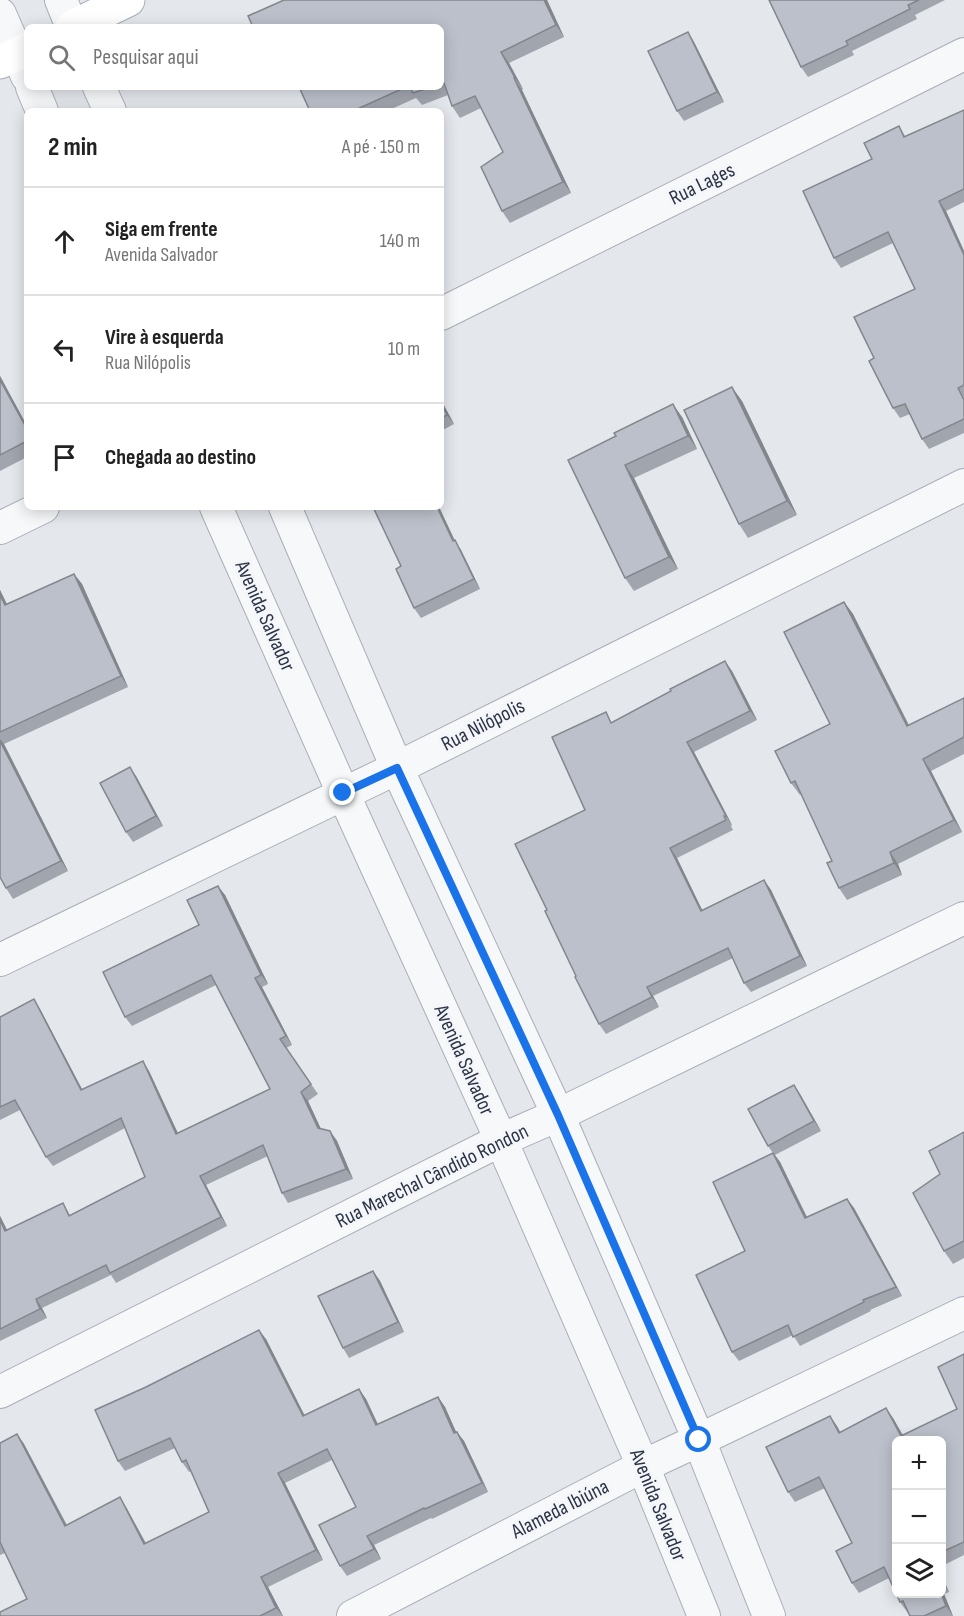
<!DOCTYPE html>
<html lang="pt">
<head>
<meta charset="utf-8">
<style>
	:root { --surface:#fff; --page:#f6f6f6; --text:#222; --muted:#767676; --line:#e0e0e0 }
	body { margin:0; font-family:"Sofia Sans Condensed",sans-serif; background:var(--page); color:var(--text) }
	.controls { position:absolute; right:18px; bottom:18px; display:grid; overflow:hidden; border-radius:9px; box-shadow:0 3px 15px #0003 }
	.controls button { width:54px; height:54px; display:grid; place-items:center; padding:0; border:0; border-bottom:2px solid var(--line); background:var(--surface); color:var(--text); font:30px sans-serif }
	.stop { position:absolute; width:18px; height:18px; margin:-14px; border:4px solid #1a73e8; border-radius:50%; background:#fff }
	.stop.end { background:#1a73e8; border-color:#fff; box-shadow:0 2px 6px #0008 }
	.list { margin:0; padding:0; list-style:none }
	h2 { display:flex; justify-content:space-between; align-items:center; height:78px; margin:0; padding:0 24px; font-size:26px }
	h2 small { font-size:20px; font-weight:400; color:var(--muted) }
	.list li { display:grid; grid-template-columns:39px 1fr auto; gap:18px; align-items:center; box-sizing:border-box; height:108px; padding:0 24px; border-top:2px solid var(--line) }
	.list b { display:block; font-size:22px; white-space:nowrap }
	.list p { margin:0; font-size:20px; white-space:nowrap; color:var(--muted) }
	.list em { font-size:20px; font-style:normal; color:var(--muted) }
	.icon { flex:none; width:33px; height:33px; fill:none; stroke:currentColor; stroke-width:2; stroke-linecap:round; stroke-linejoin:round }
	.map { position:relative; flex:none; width:964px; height:1616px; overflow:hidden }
	.search { position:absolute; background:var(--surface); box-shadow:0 3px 15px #0003; left:24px; top:24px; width:420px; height:66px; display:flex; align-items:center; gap:15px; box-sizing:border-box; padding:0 21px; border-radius:9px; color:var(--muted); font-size:22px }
	.panel { position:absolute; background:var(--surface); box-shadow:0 3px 15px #0003; left:24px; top:108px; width:420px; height:402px; border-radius:9px }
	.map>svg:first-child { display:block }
</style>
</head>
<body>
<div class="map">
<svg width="964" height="1616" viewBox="0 0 964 1616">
	<rect width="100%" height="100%" fill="#e4e7ec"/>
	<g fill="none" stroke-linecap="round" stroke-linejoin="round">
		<!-- street casing -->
		<g stroke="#a9aeb7" stroke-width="34">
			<g id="street">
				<polyline points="61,0 72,27"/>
				<polyline points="0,14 27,76"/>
				<polyline points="32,87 42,111"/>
				<polyline points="99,87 110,111"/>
				<polyline points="441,314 964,54"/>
				<polyline points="216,507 343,793 501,1140 643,1466 704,1616"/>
				<polyline points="285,507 397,768 558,1115 699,1440 769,1616"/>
				<polyline points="0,528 43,507"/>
				<polyline points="0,960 397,768 964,485"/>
				<polyline points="0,1392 501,1140 558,1115 964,918"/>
				<polyline points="353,1616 643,1466 699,1440 964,1313"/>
			</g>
		</g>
		<!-- secondary casing -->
		<g stroke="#a9aeb7" stroke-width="35">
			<g id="secondary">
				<polyline points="72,27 128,0"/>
				<polyline points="0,62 27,49"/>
			</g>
		</g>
		<!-- street -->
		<use href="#street" stroke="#f7f8fa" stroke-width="32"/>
		<!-- secondary -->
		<use href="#secondary" stroke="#fff" stroke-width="33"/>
	</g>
	<!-- wall -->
	<g fill="#a1a5ae">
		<polygon points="284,0 547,0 564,37 509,63 523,89 522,90 571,193 510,223 502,211 503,152 481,108 460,118 452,106 448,95 422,105 416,98 387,111 310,111 299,87 441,87 441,27"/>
		<polygon points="769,0 945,0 915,15 917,19 852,51 854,55 808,77 801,67"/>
		<polygon points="688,32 694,42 724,102 684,121 677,111"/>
		<polygon points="964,110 964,202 946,211 964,251 964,433 929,449 922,439 910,414 900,418 893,408 874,358 915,289 893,243 841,268 834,258 899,126 905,136"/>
		<polygon points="0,376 27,426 27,457 0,471"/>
		<polygon points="441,400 454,424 441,431"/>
		<polygon points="742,401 797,515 748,538 739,524"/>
		<polygon points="682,417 697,449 634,478 678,569 634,591 625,578 568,460"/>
		<polygon points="373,507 439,507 455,541 461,550 480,589 421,618 414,608 401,566"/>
		<polygon points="74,574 82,584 128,687 4,744 68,871 13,899 6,888 0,877 0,590 7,604"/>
		<polygon points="844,602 853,614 909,725 964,698 964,754 931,771 962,832 898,864 902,875 847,900 839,888 832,861 801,794 800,795 791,783 830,724"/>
		<polygon points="732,671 757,720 694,752 732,825 731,826 733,830 677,858 702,910 764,880 771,890 807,966 751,992 744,983 733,958 653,996 659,1007 606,1034 599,1024 547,910 585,810 613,722"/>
		<polygon points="136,776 163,826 133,842 126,832"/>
		<polygon points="225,895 268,984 262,987 292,1045 286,1048 318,1094 308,1101 321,1129 330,1131 337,1141 353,1179 288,1203 282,1193 268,1156 206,1185 227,1226 116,1283 111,1275 42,1308 47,1318 0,1341 0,1216 7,1230 63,1203 70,1215 145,1177 125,1128 53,1166 46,1157 20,1110 0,1120 0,1017 40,1009 82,1089 149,1071 178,1134 270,1089 216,985 132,1026 125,1017"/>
		<polygon points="794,1085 800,1094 821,1131 775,1155 780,1162 807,1217 847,1199 854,1208 902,1296 870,1310 871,1311 800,1346 793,1335 739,1361 732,1352 745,1251 773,1153 768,1146"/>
		<polygon points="964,1132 964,1258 953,1264 944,1251 940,1174"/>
		<polygon points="373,1271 380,1281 404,1332 349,1358 343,1348"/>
		<polygon points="266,1339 304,1415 359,1389 366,1399 378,1425 438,1397 445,1407 456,1432 464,1441 488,1492 432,1519 431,1518 374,1545 381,1559 347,1576 340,1566 356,1507 332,1460 285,1483 323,1560 268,1587 283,1616 0,1616 27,1599 5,1553 0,1555 0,1443 17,1434 24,1444 67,1525 126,1507 146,1543 209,1512 191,1471 189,1472 182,1462 175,1448 125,1471 118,1461"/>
		<polygon points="964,1354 964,1555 942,1566 942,1440 897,1593 942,1593 942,1577 949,1592 944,1594 953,1616 910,1616 900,1602 889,1578 859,1593 852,1583 852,1543 825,1488 795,1502 788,1492 837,1426 840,1432 893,1418 903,1435 957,1409"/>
	</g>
	<!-- shaded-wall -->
	<g fill="#83868d">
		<polygon points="544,0 547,0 564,37 556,25"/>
		<polygon points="688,32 694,42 724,102 717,92"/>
		<polygon points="501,52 509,63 523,89 515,78"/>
		<polygon points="514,78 522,90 571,193 563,182"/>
		<polygon points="939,201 946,211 964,251 964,256"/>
		<polygon points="0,376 27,426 27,429 0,380"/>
		<polygon points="732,387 742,401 797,515 787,501"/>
		<polygon points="441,400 454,424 447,415 441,403"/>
		<polygon points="673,404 682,417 697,449 688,436"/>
		<polygon points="625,465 634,478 678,569 669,557"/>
		<polygon points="437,507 439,507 455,541 461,550 480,589 474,579 453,541"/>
		<polygon points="74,574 82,584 128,687 121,676"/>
		<polygon points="0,590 12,615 5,605 0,595"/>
		<polygon points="844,602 853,614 915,738 907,726"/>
		<polygon points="725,661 732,671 757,720 750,711"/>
		<polygon points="0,739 4,744 68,871 61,861 0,741"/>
		<polygon points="687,742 694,752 732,825 726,816"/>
		<polygon points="923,759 931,771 962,832 954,820"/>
		<polygon points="130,767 136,776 163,826 156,816"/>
		<polygon points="670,848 677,858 707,920 701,911"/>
		<polygon points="890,852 898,864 902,875 894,863"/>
		<polygon points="764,880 771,890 807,966 800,956"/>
		<polygon points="218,886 225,895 268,984 261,975"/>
		<polygon points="255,978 262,987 292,1045 286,1036"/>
		<polygon points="647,987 653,996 659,1007 652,997"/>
		<polygon points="34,999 40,1009 87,1099 81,1090"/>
		<polygon points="143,1061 149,1071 183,1144 176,1134"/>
		<polygon points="794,1085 800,1094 821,1131 814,1121"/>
		<polygon points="301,1092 308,1101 325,1138 318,1128"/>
		<polygon points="330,1131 337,1141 353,1179 346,1169"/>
		<polygon points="773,1153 780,1162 812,1228 805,1218"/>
		<polygon points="200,1176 206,1185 227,1226 221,1217"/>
		<polygon points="847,1199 854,1208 902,1296 896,1287"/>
		<polygon points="0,1216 12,1240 5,1231 0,1220"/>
		<polygon points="373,1271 380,1281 404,1332 398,1322"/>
		<polygon points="36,1299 42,1308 47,1318 40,1309"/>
		<polygon points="259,1330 266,1339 310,1426 303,1416"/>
		<polygon points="359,1389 366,1399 383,1435 376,1425"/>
		<polygon points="438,1397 445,1407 461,1443 454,1433"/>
		<polygon points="886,1408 893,1418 905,1440 901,1436"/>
		<polygon points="830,1416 837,1426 846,1443 839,1433"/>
		<polygon points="457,1432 464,1441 488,1492 482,1483"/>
		<polygon points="17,1434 24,1444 72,1536 65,1526"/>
		<polygon points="278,1473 285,1483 323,1560 316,1550"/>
		<polygon points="120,1497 126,1507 151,1554 144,1544"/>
		<polygon points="367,1536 374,1545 381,1559 374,1549"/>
		<polygon points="261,1577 268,1587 283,1616 276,1608"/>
		<polygon points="942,1577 949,1592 942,1582"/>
		<polygon points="942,1591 944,1594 953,1616 946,1606 941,1593"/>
	</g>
	<!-- building -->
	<g fill="#bbc0ca" stroke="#83868d" stroke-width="1.5">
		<polygon points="284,0 544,0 556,25 501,52 515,78 514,78 563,182 502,211 481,167 503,152 475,96 452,106 444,83 441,84 441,27 253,27 248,16"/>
		<polygon points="769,0 919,0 908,5 910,9 846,41 848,45 801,67"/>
		<polygon points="688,32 717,92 677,111 648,51"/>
		<polygon points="299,87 406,87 353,111 310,111"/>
		<polygon points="410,87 431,87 413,93"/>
		<polygon points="964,110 964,189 939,201 964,255 964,385 958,388 964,400 964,419 922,439 905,404 893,408 869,361 874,358 854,317 915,289 888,232 834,258 803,191 872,159 864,143 899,126 904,137"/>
		<polygon points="0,380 27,429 27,441 0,455"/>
		<polygon points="732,387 787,501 739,524 684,410"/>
		<polygon points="441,403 447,415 441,418"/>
		<polygon points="673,404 688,436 625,465 669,557 625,578 568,460 616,436 614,433"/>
		<polygon points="373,507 437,507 453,541 455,540 474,579 414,608 396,569 401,566"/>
		<polygon points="74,574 121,676 0,732 0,595 5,605"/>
		<polygon points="844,602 907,726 964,698 964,737 923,759 954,820 890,852 894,863 839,888 827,863 832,861 795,781 791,783 775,751 830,724 784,632"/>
		<polygon points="725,661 750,711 687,742 726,816 724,816 726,820 670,848 701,911 764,880 800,956 744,983 728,948 647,987 652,997 599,1024 575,977 576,976 545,911 547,910 515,844 585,810 552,737 606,712 611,723 671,691 670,689"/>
		<polygon points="0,741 61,861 6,888 0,877"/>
		<polygon points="130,767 156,816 126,832 100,783"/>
		<polygon points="218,886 261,975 255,978 286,1036 280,1039 311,1084 301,1092 318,1128 330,1131 346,1169 282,1193 263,1145 200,1176 221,1217 110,1273 106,1265 36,1299 40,1309 0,1329 0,1220 5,1231 63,1203 69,1216 145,1177 121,1118 46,1157 15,1100 0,1107 0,1017 34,999 81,1090 143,1061 176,1134 270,1089 211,975 125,1017 103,972 199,925 187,900"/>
		<polygon points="794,1085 814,1121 768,1146 748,1109"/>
		<polygon points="964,1132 964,1241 944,1251 913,1193 940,1174 929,1151"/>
		<polygon points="773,1153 805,1218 847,1199 896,1287 863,1300 864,1302 793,1337 788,1325 732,1352 696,1275 745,1251 713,1182"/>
		<polygon points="373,1271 398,1322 343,1348 318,1296"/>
		<polygon points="259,1330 303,1416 359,1389 376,1425 438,1397 454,1433 457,1432 482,1483 425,1509 424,1508 367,1536 374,1549 340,1566 319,1525 356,1507 327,1449 278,1473 316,1550 261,1577 276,1608 260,1616 0,1616 0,1612 27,1599 0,1542 0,1443 17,1434 65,1526 120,1497 144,1544 209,1512 186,1460 182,1462 170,1438 118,1461 95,1410 146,1387"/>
		<polygon points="964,1354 964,1542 942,1552 942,1440 897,1440 897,1593 941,1593 946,1606 924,1616 910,1616 903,1601 900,1602 884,1567 852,1583 836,1551 852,1543 819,1477 788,1492 766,1447 830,1416 839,1433 886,1408 901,1436 957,1409 938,1367"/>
	</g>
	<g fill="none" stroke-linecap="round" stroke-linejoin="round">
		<!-- route -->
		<polyline stroke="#1a73e8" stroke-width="8" points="343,793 397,768 558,1115 699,1440"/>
	</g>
	<g text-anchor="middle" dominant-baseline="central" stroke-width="6" stroke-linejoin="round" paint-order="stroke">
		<!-- street labels -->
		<g font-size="21" fill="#2b3445" stroke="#f4f6f9">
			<text transform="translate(702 184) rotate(-26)">Rua Lages</text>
			<text transform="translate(265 616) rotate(66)">Avenida Salvador</text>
			<text transform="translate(483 725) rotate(-27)">Rua Nilópolis</text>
			<text transform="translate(464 1060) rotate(66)">Avenida Salvador</text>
			<text transform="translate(432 1176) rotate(-26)">Rua Marechal Cândido Rondon</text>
			<text transform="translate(658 1505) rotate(68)">Avenida Salvador</text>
			<text transform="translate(560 1509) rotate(-27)">Alameda Ibiúna</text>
		</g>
	</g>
</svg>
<div class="controls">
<button>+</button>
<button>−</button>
<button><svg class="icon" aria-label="layers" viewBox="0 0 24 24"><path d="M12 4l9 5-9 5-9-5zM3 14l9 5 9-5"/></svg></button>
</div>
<div class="stop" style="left:699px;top:1440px"></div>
<div class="stop end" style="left:343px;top:793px"></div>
<div class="search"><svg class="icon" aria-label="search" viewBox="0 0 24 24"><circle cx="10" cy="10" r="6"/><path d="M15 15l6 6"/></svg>Pesquisar aqui</div>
<section class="panel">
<h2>2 min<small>A pé · 150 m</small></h2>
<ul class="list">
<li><svg class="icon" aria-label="ahead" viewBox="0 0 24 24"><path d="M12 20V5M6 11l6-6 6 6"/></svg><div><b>Siga em frente</b><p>Avenida Salvador</p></div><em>140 m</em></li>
<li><svg class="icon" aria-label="left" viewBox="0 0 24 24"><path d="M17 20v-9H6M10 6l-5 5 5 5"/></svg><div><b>Vire à esquerda</b><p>Rua Nilópolis</p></div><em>10 m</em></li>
<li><svg class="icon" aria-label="arrive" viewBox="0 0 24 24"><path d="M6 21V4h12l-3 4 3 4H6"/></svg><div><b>Chegada ao destino</b></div></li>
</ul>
</section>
</div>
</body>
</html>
